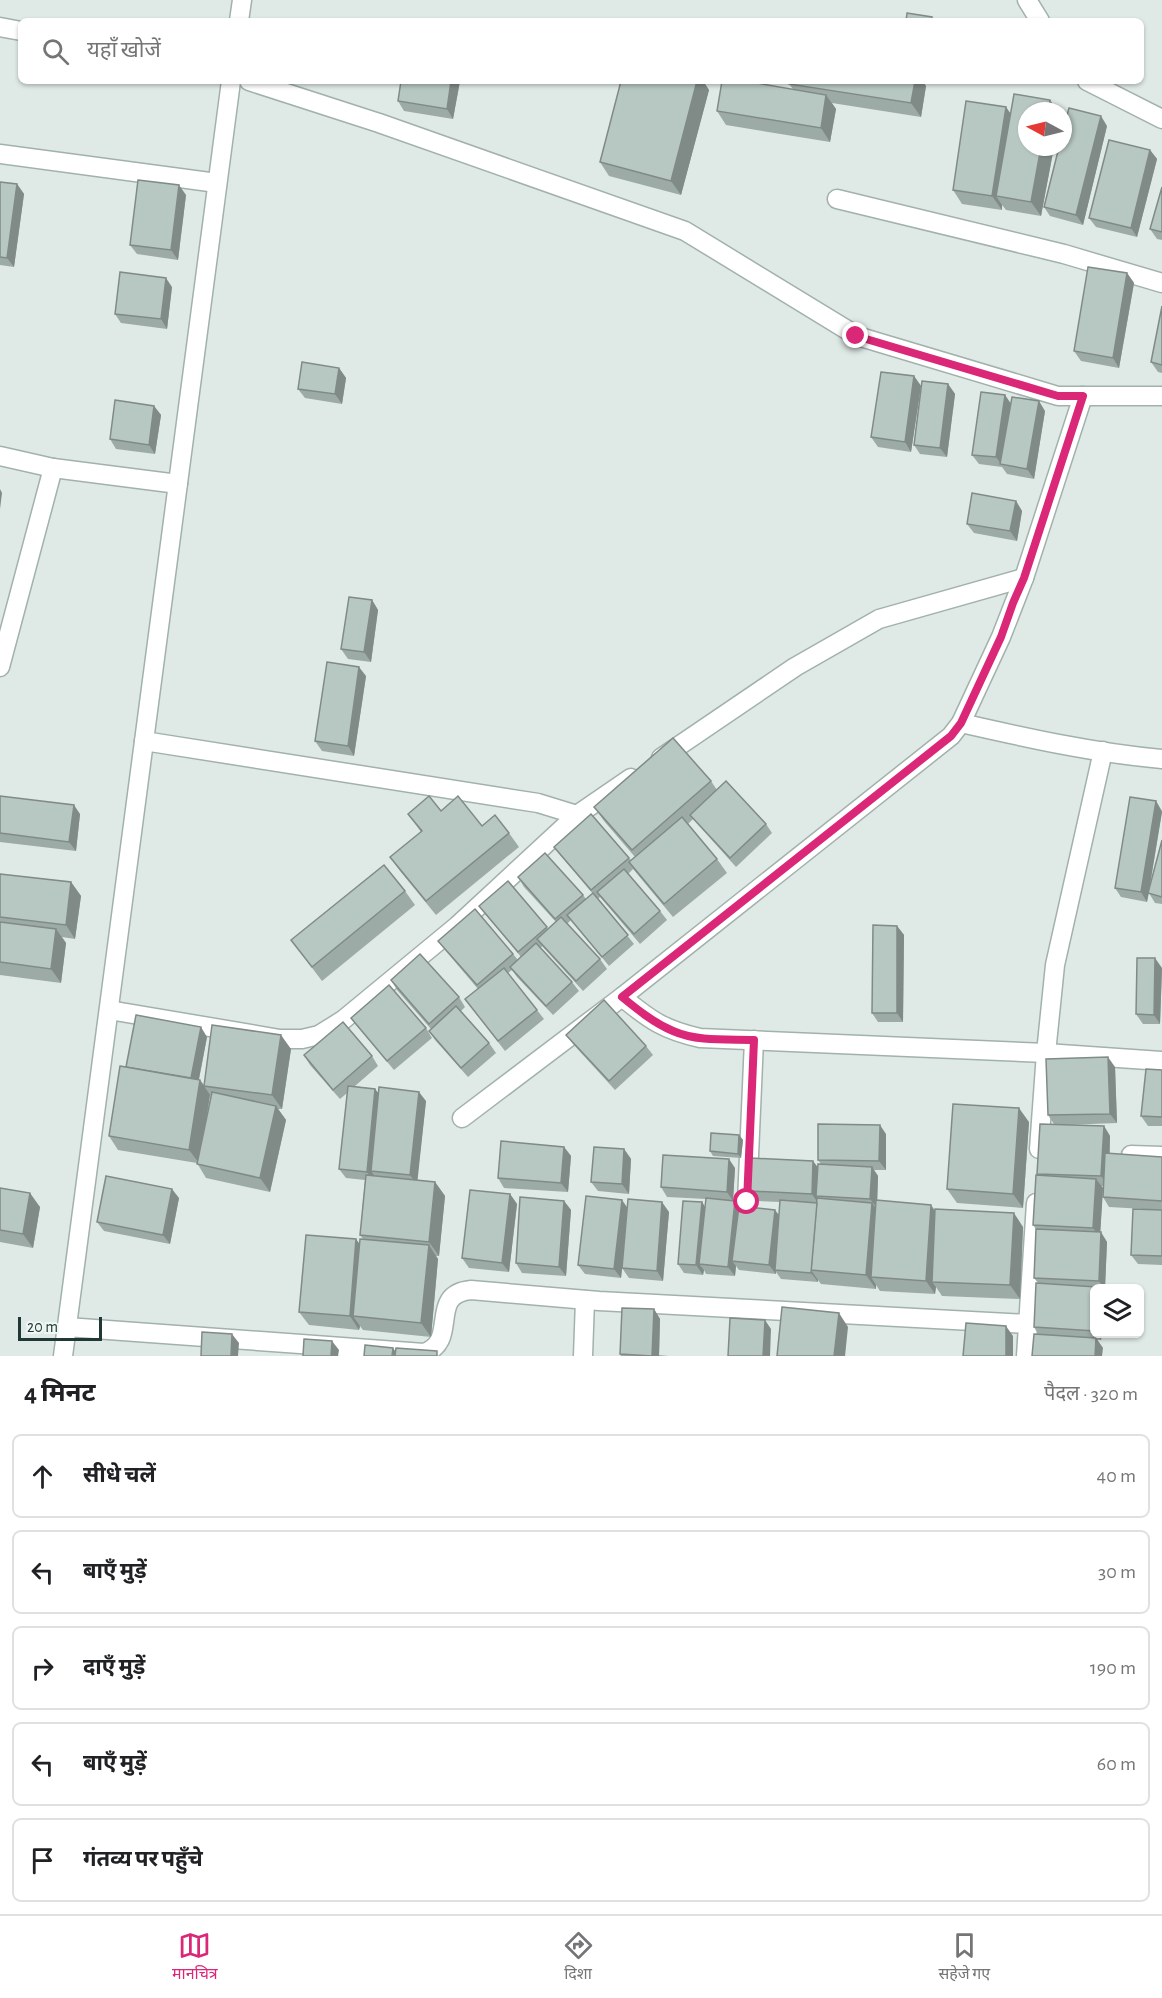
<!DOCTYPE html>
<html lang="hi">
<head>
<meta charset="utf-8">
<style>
	:root { --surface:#fff; --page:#f6f6f6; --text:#202124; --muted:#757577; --line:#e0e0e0; --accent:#db2777 }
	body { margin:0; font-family:"Alegreya Sans","Noto Sans Devanagari",sans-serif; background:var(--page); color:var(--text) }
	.controls { position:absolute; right:18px; bottom:18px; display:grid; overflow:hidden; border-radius:9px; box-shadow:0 2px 4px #0004 }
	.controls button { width:54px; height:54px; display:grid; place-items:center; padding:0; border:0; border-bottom:2px solid var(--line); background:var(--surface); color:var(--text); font:30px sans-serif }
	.compass { position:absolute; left:1018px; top:102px; width:54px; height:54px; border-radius:50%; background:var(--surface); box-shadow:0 2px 4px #0004; rotate:277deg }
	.scale { position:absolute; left:18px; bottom:15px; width:84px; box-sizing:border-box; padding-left:6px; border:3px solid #203935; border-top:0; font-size:16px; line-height:21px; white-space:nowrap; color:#203935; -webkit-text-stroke:4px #eff7f3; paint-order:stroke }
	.stop { position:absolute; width:18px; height:18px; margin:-14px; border:4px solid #db2777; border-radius:50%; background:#fff }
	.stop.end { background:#db2777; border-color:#fff; box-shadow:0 2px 6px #0008 }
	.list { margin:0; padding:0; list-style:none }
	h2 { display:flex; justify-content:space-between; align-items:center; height:78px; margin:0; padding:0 24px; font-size:26px }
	h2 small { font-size:20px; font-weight:400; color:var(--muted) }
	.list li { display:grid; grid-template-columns:39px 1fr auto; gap:18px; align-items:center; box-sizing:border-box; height:84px; margin:0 12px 12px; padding:0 12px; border:2px solid var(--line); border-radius:9px }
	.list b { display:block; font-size:22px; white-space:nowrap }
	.list em { font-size:20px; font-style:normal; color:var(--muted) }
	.icon { flex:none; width:33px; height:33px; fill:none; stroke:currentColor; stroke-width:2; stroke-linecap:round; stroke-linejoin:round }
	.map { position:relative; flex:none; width:1162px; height:1356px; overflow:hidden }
	.search { position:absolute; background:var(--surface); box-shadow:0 2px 4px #0004; left:18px; right:18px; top:18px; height:66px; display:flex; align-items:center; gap:15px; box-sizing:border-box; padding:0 21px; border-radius:9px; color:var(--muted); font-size:22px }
	.sheet { height:558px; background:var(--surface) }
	nav { display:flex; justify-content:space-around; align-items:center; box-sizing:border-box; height:84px; border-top:2px solid var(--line); background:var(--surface); font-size:16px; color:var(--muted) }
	nav a { display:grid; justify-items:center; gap:3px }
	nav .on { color:var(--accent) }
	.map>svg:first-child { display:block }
</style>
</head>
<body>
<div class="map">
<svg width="1162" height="1356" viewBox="0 0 1162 1356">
	<rect width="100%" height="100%" fill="#dfeae6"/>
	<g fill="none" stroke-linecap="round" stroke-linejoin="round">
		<!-- minor casing -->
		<g stroke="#a2b1ad" stroke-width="21">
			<g id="minor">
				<polyline points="1027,0 1040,21"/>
				<polyline points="239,21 242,0"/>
				<polyline points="0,27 21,31"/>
				<polyline points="249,81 379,123 685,231 857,336 1058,396 1162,396"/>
				<polyline points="1087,81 1162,119"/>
				<polyline points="0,154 217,183"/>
				<polyline points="837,199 1064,254 1162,283"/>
				<polyline points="0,456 53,468 178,484"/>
				<polyline points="0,667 53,468"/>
				<path d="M961,723C1027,738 1094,753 1162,759"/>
				<polyline points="144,741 538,803 577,815"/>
				<polyline points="661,758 795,667 879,619 1024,578"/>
				<path d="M622,997C650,1020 664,1030 700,1038L1046,1053L1162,1061"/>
				<polyline points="109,1010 280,1039 302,1039 319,1035 343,1020 457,926 577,815 631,778"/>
				<polyline points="462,1118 622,997 951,736 961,723 1001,637 1024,578 1083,396"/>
				<polyline points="1039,1149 1046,1053 1055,965 1103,751"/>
				<polyline points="1131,1155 1162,1156"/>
				<polyline points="747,1202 754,1040"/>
				<path d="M67,1327L424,1353C460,1341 427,1294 471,1290L599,1301L1028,1324"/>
				<polyline points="63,1356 231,81"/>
				<polyline points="583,1356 585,1300"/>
				<polyline points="1026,1356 1036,1203"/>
			</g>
		</g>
		<!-- minor -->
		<use href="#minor" stroke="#fff" stroke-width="18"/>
	</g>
	<!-- wall -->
	<g fill="#9daba7" fill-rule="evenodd">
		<polygon points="460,81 453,119 404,111 398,101"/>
		<polygon points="621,81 703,81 709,90 681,195 609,176 600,162"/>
		<polygon points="790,81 922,81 926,86 921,117 832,103 836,109 830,142 726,125 717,111 793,89 789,84"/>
		<polygon points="1050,100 1057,111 1027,111 1027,147 1054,147 1041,216 1006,210 1002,205 1002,210 962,204 953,190 1006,107 1011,114"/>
		<polygon points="1107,126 1083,225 1050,216 1044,207"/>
		<polygon points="1150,150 1157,159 1137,237 1096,227 1089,218"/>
		<polygon points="0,182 17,184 24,194 14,267 0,265"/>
		<polygon points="1162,187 1162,240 1157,239 1150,229"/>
		<polygon points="186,195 178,260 137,254 130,245"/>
		<polygon points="1127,273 1134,283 1119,368 1081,361 1074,351"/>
		<polygon points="172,287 167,329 121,323 115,314"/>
		<polygon points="1162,306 1162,373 1158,372 1151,362"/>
		<polygon points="339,368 346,378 342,404 305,398 298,389"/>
		<polygon points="914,376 921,386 911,452 878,447 871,437"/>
		<polygon points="948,384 955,394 947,457 920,454 914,445"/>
		<polygon points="1005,395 1011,404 1045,411 1034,479 1007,474 1002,467 979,464 972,455"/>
		<polygon points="154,406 161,415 155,454 116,449 110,439"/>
		<polygon points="1016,501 1022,511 1017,541 974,533 967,524"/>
		<polygon points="372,600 378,610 371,662 348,659 341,649"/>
		<polygon points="366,676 354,756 322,751 315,741"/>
		<polygon points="711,781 717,790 766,824 772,833 736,867 693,819 688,824 717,859 727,873 673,917 633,869 628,874 660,911 667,920 640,944 600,897 598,899 634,944 609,966 571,920 567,924 600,959 607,969 583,991 542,946 541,948 572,982 579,991 553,1015 517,977 512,970 508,973 544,1019 505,1051 465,999 478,989 445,950 438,941 513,954 518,960 521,957 486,915 479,906 508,881 548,929 556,922 524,887 518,877 583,895 586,899 593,894 561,856 554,847 629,858 631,860 635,857 604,821 594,807"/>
		<polygon points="0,796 80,814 76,851 0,842"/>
		<polygon points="1156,801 1162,811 1149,892 1162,840 1162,904 1155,903 1149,893 1147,902 1121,897 1115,888"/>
		<polygon points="441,811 482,826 509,833 519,847 436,915 400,871 390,857 421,832 408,814"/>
		<polygon points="0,874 71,882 81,896 75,939 62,937 66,943 61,983 0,975"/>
		<polygon points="405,891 415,905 322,981 291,940"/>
		<polygon points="897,926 904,935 903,1022 878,1022 872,1013"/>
		<polygon points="1162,968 1160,1024 1143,1024 1136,1014"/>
		<polygon points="391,980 459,997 465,1007 461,1011 489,1043 496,1053 468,1077 435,1040 429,1031 431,1029 397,990"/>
		<polygon points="351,1018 426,1028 432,1038 394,1070 358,1027"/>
		<polygon points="566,1035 646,1046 653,1055 615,1090 573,1044"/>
		<path d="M207,1037L199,1079L204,1085L291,1049L282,1109H278L286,1120L270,1192L206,1178L197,1163L118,1150L109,1136L126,1067ZM210,1095L211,1096L206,1121Z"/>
		<polygon points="304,1055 372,1056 378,1066 355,1086 375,1089 379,1094 426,1101 417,1180 435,1182 445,1196 439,1256 436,1256 438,1259 431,1337 363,1330 360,1326 359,1330 309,1325 299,1312 356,1239 359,1244 363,1239 360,1235 365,1180 346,1178 339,1169 347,1093 340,1099 310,1065"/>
		<polygon points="1115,1067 1117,1123 1065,1125 1104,1126 1110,1136 1110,1154 1162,1157 1162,1210 1109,1207 1103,1197 1103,1186 1101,1186 1103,1188 1100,1232 1107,1242 1105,1288 1095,1288 1095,1334 1102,1334 1101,1340 1097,1340 1103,1348 1038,1334 1034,1327 1038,1283 1034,1278 1036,1229 1033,1225 1038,1176 1037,1174 1054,1124 1048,1115"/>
		<polygon points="1162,1070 1162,1126 1148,1126 1141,1116"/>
		<polygon points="1029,1122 1023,1208 957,1203 947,1189"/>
		<polygon points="886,1134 886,1170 874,1170 878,1176 877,1201 1023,1227 1020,1299 942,1296 936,1287 935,1294 880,1291 876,1285 876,1289 821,1284 818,1280 818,1282 781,1279 776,1272 776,1274 739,1270 736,1266 735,1276 706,1274 704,1270 703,1275 684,1273 678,1264 702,1202 705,1207 706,1199 667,1197 661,1187 735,1168 733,1201 739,1207 779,1215 780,1202 756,1201 750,1191 818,1167 821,1164 818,1160"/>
		<polygon points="739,1135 743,1140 741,1158 713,1156 710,1151"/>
		<polygon points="564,1147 571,1156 568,1192 504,1188 498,1178"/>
		<polygon points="624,1149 631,1159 629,1194 598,1191 591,1182"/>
		<polygon points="0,1188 40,1207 33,1248 0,1242"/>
		<polygon points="510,1194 517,1204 509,1272 469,1268 462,1258"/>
		<polygon points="179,1198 170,1244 104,1231 97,1222"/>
		<polygon points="564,1201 571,1210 566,1276 522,1273 516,1263"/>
		<polygon points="627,1208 669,1212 663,1281 629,1278 622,1268 621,1278 585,1274 578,1265"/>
		<polygon points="1162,1210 1162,1265 1138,1264 1131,1255"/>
		<polygon points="654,1309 660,1319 659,1355 669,1356 621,1356 620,1354"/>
	</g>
	<!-- shaded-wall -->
	<g fill="#808b88">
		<polygon points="451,81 460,81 453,119 447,109"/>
		<polygon points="697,81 703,81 709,90 681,195 671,181"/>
		<polygon points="915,81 922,81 926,86 921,117 911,103"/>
		<polygon points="826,95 836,109 830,142 821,128"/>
		<polygon points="1050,100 1057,111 1048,111"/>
		<polygon points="1006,107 1015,121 996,196 1002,205 1002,210 992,196"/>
		<polygon points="1101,116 1107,126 1083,225 1076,215"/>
		<polygon points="1041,147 1054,147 1041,216 1031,202"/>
		<polygon points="1150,150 1157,159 1137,237 1131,228"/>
		<polygon points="17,184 24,194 14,267 7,258"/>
		<polygon points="179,185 186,195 178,260 171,250"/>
		<polygon points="1127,273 1134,283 1119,368 1113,358"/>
		<polygon points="166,278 172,287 167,329 161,319"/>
		<polygon points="339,368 346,378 342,404 335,394"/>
		<polygon points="914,376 921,386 911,452 905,442"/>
		<polygon points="948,384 955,394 947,457 940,448"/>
		<polygon points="1005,395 1011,404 1001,464 996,457"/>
		<polygon points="1039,401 1045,411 1034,479 1027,469"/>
		<polygon points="154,406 161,415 155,454 149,445"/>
		<polygon points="0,489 2,493 0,509"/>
		<polygon points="1016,501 1022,511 1017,541 1010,531"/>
		<polygon points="372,600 378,610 371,662 364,652"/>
		<polygon points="359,667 366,676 354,756 348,746"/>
		<polygon points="1156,801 1162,812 1147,902 1141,892"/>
		<polygon points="74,805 80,814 76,851 69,842"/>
		<polygon points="71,882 81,896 75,939 66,925"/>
		<polygon points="897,926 904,935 903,1022 897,1013"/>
		<polygon points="56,929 66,943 61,983 51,969"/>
		<polygon points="1155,958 1162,968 1160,1024 1154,1015"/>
		<polygon points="201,1027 207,1037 197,1089 190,1080"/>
		<polygon points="281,1035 291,1049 282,1109 272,1095"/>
		<polygon points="1108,1057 1115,1067 1117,1123 1110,1114"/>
		<polygon points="200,1080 210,1095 199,1163 189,1150"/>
		<polygon points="375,1089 382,1098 371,1171 374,1175 373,1181 367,1172"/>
		<polygon points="419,1092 426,1101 417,1185 410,1175"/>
		<polygon points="276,1106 286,1120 270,1192 260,1178"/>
		<polygon points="1019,1108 1029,1122 1023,1208 1013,1194"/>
		<polygon points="880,1125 886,1134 886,1170 879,1161"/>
		<polygon points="1104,1126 1110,1136 1108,1186 1101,1176"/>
		<polygon points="739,1135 743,1140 741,1158 738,1154"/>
		<polygon points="564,1147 571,1156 568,1192 561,1183"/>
		<polygon points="624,1149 631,1159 629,1194 622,1184"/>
		<polygon points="729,1159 735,1168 733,1201 727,1192"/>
		<polygon points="813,1161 820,1170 816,1196 819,1200 818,1203 812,1194"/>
		<polygon points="872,1167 878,1176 877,1208 870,1199"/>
		<polygon points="1096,1179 1103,1188 1100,1238 1093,1228"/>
		<polygon points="435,1182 445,1196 439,1256 429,1242"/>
		<polygon points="172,1189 179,1198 170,1244 163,1235"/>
		<polygon points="30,1193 40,1207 33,1248 23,1234"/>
		<polygon points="510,1194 517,1204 509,1272 502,1263"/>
		<polygon points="622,1200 629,1210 621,1278 614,1269"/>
		<polygon points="564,1201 571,1210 566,1276 559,1267"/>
		<polygon points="735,1201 741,1210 732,1261 736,1266 735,1276 728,1267"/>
		<polygon points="662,1202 669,1212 663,1281 657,1271"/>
		<polygon points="702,1202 708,1212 699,1264 704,1270 703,1275 696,1265"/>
		<polygon points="872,1203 882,1217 871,1277 876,1285 876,1289 866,1275"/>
		<polygon points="931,1205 940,1218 932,1282 936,1287 935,1294 926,1281"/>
		<polygon points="775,1210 782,1219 775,1270 776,1272 776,1274 769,1265"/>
		<polygon points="1014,1213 1023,1227 1020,1299 1010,1285"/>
		<polygon points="1101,1232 1107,1242 1105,1288 1104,1288 1099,1281"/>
		<polygon points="356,1239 366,1253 353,1316 360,1326 359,1330 350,1316"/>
		<polygon points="429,1245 438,1259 431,1337 421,1323"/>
		<polygon points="811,1270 818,1280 818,1282 811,1273"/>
		<polygon points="654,1309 660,1319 659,1356 652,1356"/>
		<polygon points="839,1313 848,1327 845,1356 834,1356"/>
		<polygon points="765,1320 771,1329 770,1356 763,1356"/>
		<polygon points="1006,1326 1013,1336 1013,1356 1006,1356"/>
		<polygon points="232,1334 239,1343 238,1356 231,1356"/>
		<polygon points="1097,1334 1102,1334 1101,1340"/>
		<polygon points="1096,1338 1103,1348 1102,1356 1095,1356"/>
		<polygon points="332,1341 339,1350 338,1356 331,1356"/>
		<polygon points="393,1348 399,1356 392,1356"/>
	</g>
	<!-- building -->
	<g fill="#b7c7c2" stroke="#808b88" stroke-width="1.5">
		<polygon points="907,13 932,17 932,21 906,21"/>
		<polygon points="401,81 451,81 447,109 398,101"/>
		<polygon points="621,81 697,81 671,181 600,162"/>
		<polygon points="722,81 745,81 826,95 821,128 717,111"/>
		<polygon points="790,81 915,81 911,103 789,84"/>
		<polygon points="1014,94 1050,100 1048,111 1027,111 1027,147 1041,147 1031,202 996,196"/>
		<polygon points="966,101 1006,107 992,196 953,190"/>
		<polygon points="1069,108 1101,116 1076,215 1044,207 1059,147 1063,147 1063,130"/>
		<polygon points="1109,140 1150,150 1131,228 1089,218"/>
		<polygon points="138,180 179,185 171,250 130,245"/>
		<polygon points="0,182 17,184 7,258 0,257"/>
		<polygon points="1162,187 1162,232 1150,229"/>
		<polygon points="1088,267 1127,273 1113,358 1074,351"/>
		<polygon points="120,272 166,278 161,319 115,314"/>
		<polygon points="1162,306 1162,365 1151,362"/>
		<polygon points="302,362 339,368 335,394 298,389"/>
		<polygon points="881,372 914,376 905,442 871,437"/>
		<polygon points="922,381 948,384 940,448 914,445"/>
		<polygon points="981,392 1005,395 996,457 972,455"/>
		<polygon points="1012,397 1039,401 1027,469 1000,464"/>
		<polygon points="115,400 154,406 149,445 110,439"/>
		<polygon points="972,493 1016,501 1010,531 967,524"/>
		<polygon points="349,597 372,600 364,652 341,649"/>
		<polygon points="327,662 359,667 348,746 315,741"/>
		<polygon points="673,738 711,781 632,850 594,807"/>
		<polygon points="726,781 766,824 730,858 690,815"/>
		<polygon points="0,796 74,805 69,842 0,833"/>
		<polygon points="429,796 441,811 458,796 482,826 495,815 509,833 426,901 390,857 422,831 408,814"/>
		<polygon points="1130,797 1156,801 1141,892 1115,888"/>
		<polygon points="591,814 629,858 591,890 554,847"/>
		<polygon points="682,817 717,859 664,904 629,862"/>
		<polygon points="1162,840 1162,897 1148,893"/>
		<polygon points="545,853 583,895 555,919 518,877"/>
		<polygon points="384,865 405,891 312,967 291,940"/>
		<polygon points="624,869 660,911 634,934 597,892"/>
		<polygon points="0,874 71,882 66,925 0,917"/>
		<polygon points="508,881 547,927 518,952 479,906"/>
		<polygon points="593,893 628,935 602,957 567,915"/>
		<polygon points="475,909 513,954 477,985 438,941"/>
		<polygon points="561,917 600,959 576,981 537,939"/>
		<polygon points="0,922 56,929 51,969 0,962"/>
		<polygon points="873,925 897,926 897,1013 872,1013"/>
		<polygon points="536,943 572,982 546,1006 510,967"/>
		<polygon points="420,954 459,997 429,1024 391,980"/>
		<polygon points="1137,958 1155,958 1154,1015 1136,1014"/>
		<polygon points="504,968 537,1010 498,1041 465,999"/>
		<polygon points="389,985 426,1028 387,1061 351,1018"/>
		<polygon points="604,1000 646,1046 609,1081 566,1035"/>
		<polygon points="456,1006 489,1043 461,1068 429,1031"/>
		<polygon points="136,1015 201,1027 191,1078 126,1067"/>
		<polygon points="343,1022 372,1056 333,1090 304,1055"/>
		<polygon points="212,1025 281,1035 272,1095 204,1086"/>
		<polygon points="1108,1057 1110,1114 1048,1115 1046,1059"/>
		<polygon points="120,1066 200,1080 189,1150 109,1136"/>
		<polygon points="1146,1069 1162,1070 1162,1117 1141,1116"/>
		<polygon points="348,1086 375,1089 367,1172 339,1169"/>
		<polygon points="379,1087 419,1092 410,1175 371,1171"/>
		<polygon points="212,1092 276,1106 260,1178 197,1164"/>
		<polygon points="953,1104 1019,1108 1013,1194 947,1189"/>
		<polygon points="818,1124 880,1125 879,1161 818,1160"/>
		<polygon points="1040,1124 1104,1126 1101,1176 1037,1174"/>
		<polygon points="711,1133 739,1135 738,1154 710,1151"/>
		<polygon points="501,1141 564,1147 561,1183 498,1178"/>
		<polygon points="594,1147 624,1149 622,1184 591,1182"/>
		<polygon points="1105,1153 1162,1157 1162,1201 1103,1197"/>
		<polygon points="663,1155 729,1159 727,1192 661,1187"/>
		<polygon points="751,1158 813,1161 812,1194 750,1191"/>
		<polygon points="818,1164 872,1167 870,1199 816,1196"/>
		<polygon points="366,1175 435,1182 429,1242 360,1235"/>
		<polygon points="1036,1175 1096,1179 1093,1228 1033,1225"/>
		<polygon points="106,1176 172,1189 163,1235 97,1222"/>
		<polygon points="0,1188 30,1193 23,1234 0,1230"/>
		<polygon points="470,1190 510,1194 502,1263 462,1258"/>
		<polygon points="586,1196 622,1200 614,1269 578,1265"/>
		<polygon points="520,1197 564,1201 559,1267 516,1263"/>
		<polygon points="706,1198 735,1201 728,1267 699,1264"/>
		<polygon points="817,1198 872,1203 866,1275 811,1270"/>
		<polygon points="628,1199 662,1202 657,1271 622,1268"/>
		<polygon points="780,1200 817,1203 811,1273 775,1270"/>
		<polygon points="876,1200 931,1205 926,1281 871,1277"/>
		<polygon points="683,1201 702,1202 696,1265 678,1264"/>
		<polygon points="739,1206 775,1210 769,1265 732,1261"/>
		<polygon points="935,1209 1014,1213 1010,1285 932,1282"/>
		<polygon points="1133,1209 1162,1210 1162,1256 1131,1255"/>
		<polygon points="1036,1229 1101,1232 1099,1281 1034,1278"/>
		<polygon points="306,1235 356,1239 350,1316 299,1312"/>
		<polygon points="360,1239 429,1245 421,1323 353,1316"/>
		<polygon points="1036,1283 1097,1287 1097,1288 1095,1288 1095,1331 1034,1327"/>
		<polygon points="782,1307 839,1313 834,1356 777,1356"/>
		<polygon points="622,1308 654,1309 652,1356 620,1354"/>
		<polygon points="730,1318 765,1320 763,1356 728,1356"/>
		<polygon points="966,1323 1006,1326 1006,1356 963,1356"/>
		<polygon points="202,1332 232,1334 231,1356 201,1356"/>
		<polygon points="1034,1334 1096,1338 1095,1356 1032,1356"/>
		<polygon points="304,1339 332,1341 331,1356 303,1356"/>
		<polygon points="365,1345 393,1348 392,1356 364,1356"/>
		<polygon points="396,1348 437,1351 437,1356 395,1356"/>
	</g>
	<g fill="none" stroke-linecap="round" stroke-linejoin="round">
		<!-- route -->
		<path stroke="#db2777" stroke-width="8" d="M747,1202L754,1040C728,1039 698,1042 673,1031C654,1023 638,1010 622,997L951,736L961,723L1001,637L1013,603L1024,578L1083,396H1058L856,336"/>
	</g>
</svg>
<div class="controls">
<button><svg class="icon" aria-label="layers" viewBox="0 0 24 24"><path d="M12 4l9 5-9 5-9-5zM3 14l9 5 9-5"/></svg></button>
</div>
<svg class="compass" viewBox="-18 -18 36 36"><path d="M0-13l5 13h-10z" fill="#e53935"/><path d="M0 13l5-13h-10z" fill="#757577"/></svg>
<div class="scale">20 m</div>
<div class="stop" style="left:747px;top:1202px"></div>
<div class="stop end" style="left:856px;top:336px"></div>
<div class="search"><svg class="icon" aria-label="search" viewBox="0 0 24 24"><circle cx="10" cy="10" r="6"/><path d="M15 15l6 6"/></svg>यहाँ खोजें</div>
</div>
<section class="sheet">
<h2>4 मिनट<small>पैदल · 320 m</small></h2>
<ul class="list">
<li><svg class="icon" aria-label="ahead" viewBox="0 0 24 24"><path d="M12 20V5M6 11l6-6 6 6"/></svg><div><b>सीधे चलें</b></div><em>40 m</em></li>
<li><svg class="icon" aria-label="left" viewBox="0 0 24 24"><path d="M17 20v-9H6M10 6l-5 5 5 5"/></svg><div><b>बाएँ मुड़ें</b></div><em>30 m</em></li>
<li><svg class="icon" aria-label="right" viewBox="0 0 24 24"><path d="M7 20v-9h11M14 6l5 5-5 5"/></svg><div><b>दाएँ मुड़ें</b></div><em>190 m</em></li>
<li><svg class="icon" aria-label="left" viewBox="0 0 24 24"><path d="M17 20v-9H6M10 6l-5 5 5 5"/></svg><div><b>बाएँ मुड़ें</b></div><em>60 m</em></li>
<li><svg class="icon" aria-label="arrive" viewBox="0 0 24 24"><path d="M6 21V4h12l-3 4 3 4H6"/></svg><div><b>गंतव्य पर पहुँचे</b></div></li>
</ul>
</section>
<nav>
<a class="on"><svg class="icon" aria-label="map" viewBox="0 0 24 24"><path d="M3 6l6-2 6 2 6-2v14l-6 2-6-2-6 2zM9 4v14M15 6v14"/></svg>मानचित्र</a>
<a><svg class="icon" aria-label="directions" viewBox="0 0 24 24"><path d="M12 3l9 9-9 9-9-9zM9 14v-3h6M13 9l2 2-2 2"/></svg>दिशा</a>
<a><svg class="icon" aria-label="saved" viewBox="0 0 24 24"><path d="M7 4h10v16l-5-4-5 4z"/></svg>सहेजे गए</a>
</nav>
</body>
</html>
